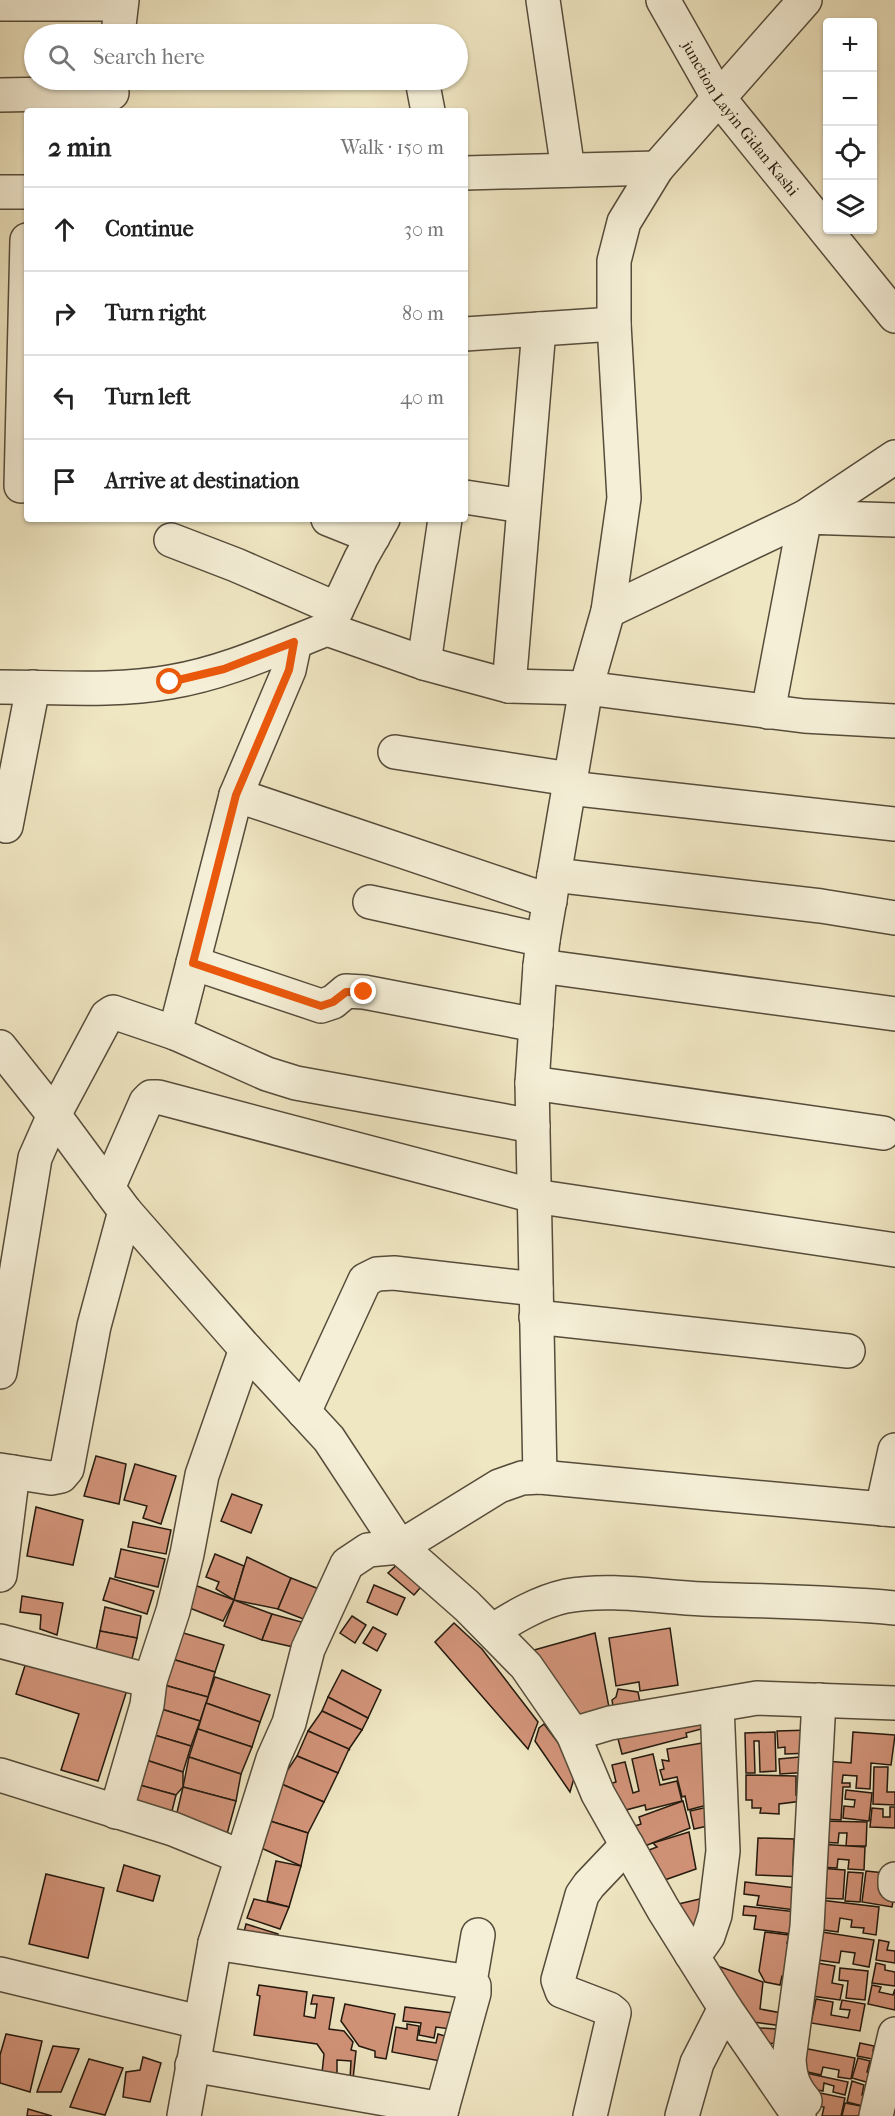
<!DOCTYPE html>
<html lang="en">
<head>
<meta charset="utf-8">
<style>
	:root { --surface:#fff; --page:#f2f2f2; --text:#222; --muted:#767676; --line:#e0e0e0 }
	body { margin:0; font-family:"IM FELL French Canon",serif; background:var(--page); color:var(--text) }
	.controls { position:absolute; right:18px; top:18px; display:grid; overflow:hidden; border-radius:6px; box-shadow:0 2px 4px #0004 }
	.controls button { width:54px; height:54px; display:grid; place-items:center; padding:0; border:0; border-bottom:2px solid var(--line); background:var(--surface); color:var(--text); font:30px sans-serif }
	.stop { position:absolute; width:18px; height:18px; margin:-14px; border:4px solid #ea580c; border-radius:50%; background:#fff }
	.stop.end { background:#ea580c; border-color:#fff; box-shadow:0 2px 6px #0008 }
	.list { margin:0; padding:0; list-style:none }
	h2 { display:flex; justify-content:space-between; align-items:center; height:78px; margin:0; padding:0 24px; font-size:26px }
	h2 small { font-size:20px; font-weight:400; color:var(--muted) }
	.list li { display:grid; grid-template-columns:39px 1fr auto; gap:18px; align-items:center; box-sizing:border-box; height:84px; padding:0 24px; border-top:2px solid var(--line) }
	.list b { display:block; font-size:22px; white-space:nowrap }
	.list em { font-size:20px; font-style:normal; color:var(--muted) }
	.icon { flex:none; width:33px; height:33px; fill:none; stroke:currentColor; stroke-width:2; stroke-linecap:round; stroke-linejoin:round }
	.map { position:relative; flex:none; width:895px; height:2116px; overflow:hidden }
	.search { position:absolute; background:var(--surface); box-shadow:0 2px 4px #0004; left:24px; top:24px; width:444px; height:66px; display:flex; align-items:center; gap:15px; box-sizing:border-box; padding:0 21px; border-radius:33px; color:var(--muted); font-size:22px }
	.panel { position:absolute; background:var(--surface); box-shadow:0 2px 4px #0004; left:24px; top:108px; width:444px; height:414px; border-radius:6px }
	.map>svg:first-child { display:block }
</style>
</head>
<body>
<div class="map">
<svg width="895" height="2116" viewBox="0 0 895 2116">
	<rect width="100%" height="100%" fill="#efe6c2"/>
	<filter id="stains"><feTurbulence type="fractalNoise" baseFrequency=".00333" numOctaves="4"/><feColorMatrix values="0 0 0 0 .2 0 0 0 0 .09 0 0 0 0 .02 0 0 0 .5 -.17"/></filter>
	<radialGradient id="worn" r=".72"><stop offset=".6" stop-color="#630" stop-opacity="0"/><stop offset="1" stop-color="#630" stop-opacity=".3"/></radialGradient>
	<!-- building -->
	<g fill="#d3947a" stroke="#23190e" stroke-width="1.5">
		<polygon points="96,1456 126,1464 119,1504 84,1496"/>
		<polygon points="135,1464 176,1476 161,1524 143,1518 147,1506 124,1500"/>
		<polygon points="232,1494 262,1505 251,1533 221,1521"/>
		<polygon points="36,1507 83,1520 73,1565 27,1556"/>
		<polygon points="133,1522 171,1530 166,1554 128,1547"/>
		<polygon points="121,1549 165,1559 158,1587 115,1577"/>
		<polygon points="215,1554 244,1566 234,1600 216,1589 219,1582 206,1577"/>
		<polygon points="247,1557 291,1578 278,1609 234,1600"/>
		<polygon points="402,1560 426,1581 414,1595 388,1573"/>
		<polygon points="110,1578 154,1591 147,1614 103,1600"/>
		<polygon points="291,1578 319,1589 306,1620 278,1609"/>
		<polygon points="192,1584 234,1600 223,1621 187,1607"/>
		<polygon points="374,1585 405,1598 397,1615 367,1602"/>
		<polygon points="22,1596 63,1603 57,1635 40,1629 41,1615 20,1612"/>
		<polygon points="234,1600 272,1614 262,1640 224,1626"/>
		<polygon points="105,1607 141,1616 137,1638 100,1631"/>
		<polygon points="272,1614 305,1623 298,1648 262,1640"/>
		<polygon points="352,1616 366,1625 355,1643 340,1633"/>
		<polygon points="454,1623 482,1649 538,1722 528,1749 435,1642"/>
		<polygon points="373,1627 386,1634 377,1651 363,1643"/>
		<polygon points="670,1628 678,1685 640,1691 639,1682 616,1686 609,1638"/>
		<polygon points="100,1631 137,1638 131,1663 95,1656"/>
		<polygon points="180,1632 224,1645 215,1672 172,1659"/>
		<polygon points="595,1633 611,1718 574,1730 527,1652"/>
		<polygon points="28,1656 128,1687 98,1781 61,1770 79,1714 16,1694"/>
		<polygon points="172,1659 215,1672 208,1697 164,1685"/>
		<polygon points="342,1670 381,1690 368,1718 328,1697"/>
		<polygon points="215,1677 270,1695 260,1722 206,1703"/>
		<polygon points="164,1685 208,1697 200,1721 158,1708"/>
		<polygon points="618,1689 638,1692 641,1707 614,1712 612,1700 616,1697"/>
		<polygon points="328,1697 368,1718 362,1730 322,1711"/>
		<polygon points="206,1703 260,1722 252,1747 198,1729"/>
		<polygon points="158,1708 200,1721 191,1746 151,1734"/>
		<polygon points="700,1710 705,1728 686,1733 687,1737 622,1754 617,1735"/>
		<polygon points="322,1711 362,1730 349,1749 350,1750 308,1731"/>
		<polygon points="544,1724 577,1768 570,1792 535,1741 539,1728"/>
		<polygon points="198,1729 252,1747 241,1774 189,1757"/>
		<polygon points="811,1730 812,1753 785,1754 785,1747 778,1748 777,1731"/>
		<polygon points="308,1731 349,1749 338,1773 297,1756"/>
		<polygon points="775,1732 776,1771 760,1772 759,1741 754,1741 755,1773 746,1773 745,1733"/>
		<polygon points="853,1732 895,1735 891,1765 871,1763 870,1789 856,1788 857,1776 843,1775 842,1783 850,1783 850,1787 843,1787 841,1820 822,1819 825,1761 851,1763"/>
		<polygon points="151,1734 191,1746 183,1772 143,1759"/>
		<polygon points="714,1741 711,1804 688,1810 685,1796 682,1797 677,1777 663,1780 660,1770 664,1769 662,1760 669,1761 667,1749"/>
		<polygon points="653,1754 660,1785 677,1781 682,1801 646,1810 645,1805 622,1811 609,1784 616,1782 612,1765 625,1762 633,1793 639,1791 632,1759"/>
		<polygon points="297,1756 338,1773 324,1802 279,1783"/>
		<polygon points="810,1756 811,1772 780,1774 779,1759"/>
		<polygon points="189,1757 241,1774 236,1801 183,1787"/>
		<polygon points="143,1759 183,1772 183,1787 176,1795 136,1784"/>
		<polygon points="874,1767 888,1767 887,1792 895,1792 895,1805 873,1804"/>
		<polygon points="746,1775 796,1776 796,1795 800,1795 802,1801 779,1804 779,1814 760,1813 761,1808 752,1808 752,1800 746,1800"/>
		<polygon points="279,1783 324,1802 308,1833 267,1820"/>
		<polygon points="136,1784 176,1795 171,1815 130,1800"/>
		<polygon points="183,1787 236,1801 227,1834 175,1821"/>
		<polygon points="846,1790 872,1793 869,1821 843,1818 844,1806 854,1807 855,1800 845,1799"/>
		<polygon points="683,1801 690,1828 640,1848 632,1827 641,1824 639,1817"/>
		<polygon points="717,1805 721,1823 694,1829 690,1811"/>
		<polygon points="890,1807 895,1807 895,1828 870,1827 872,1808 883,1809 883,1817 890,1817"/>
		<polygon points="267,1820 308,1833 301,1866 259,1847"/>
		<polygon points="820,1821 867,1822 866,1846 846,1846 847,1833 839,1833 838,1843 819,1842"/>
		<polygon points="689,1832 696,1869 659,1882 644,1852 657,1847 653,1843"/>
		<polygon points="758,1838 794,1839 793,1866 808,1867 807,1877 756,1875"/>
		<polygon points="818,1844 865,1847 864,1870 848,1869 849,1860 838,1859 837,1868 818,1867"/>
		<polygon points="276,1861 301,1866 289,1907 267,1901"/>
		<polygon points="124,1865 160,1876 153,1901 117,1891"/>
		<polygon points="818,1868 845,1870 843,1899 817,1898"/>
		<polygon points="866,1871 894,1874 895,1889 892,1907 862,1902"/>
		<polygon points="848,1872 863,1873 860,1902 845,1901"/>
		<polygon points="46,1874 104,1888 88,1958 29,1944"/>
		<polygon points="745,1882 806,1889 795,1910 757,1905 759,1896 744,1894"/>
		<polygon points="712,1896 693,1940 670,1906"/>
		<polygon points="254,1899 289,1907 280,1929 247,1918"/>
		<polygon points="820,1900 879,1907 876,1935 863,1933 864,1928 851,1927 852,1920 840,1918 838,1932 816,1929"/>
		<polygon points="744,1906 806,1913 792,1934 754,1929 756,1916 743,1915"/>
		<polygon points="246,1924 278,1934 273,1946 243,1936"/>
		<polygon points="765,1932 789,1935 787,1943 795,1944 790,1977 782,1976 780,1985 765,1982 759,1971"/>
		<polygon points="822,1932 874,1940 869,1967 853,1964 855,1953 841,1951 839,1963 818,1960"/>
		<polygon points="879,1940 889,1942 887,1950 895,1951 895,1963 876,1960"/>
		<polygon points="698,1959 763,1982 760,2009 787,2014 791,2027 746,2021"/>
		<polygon points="817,1963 835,1966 832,1983 843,1985 840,2000 812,1996"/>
		<polygon points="876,1963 885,1965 885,1970 895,1972 895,1986 872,1983"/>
		<polygon points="840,1968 868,1971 865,2000 846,1998 848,1981 839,1980"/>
		<polygon points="259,1985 307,1992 304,2016 315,2018 317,2004 311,2004 313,1995 334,1998 329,2029 344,2031 353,2042 351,2050 356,2051 353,2079 350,2079 351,2061 337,2060 337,2074 322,2073 324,2054 317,2044 254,2035 260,1996 257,1995"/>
		<polygon points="872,1985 881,1987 879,1992 893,1995 895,1989 895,2010 868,2004"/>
		<polygon points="816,1999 833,2002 831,2015 848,2018 850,2010 840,2009 842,2000 865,2004 860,2031 811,2023"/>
		<polygon points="345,2004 395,2014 386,2059 375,2057 375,2051 359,2046 341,2021"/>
		<polygon points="405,2007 453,2013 450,2029 436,2027 434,2038 419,2035 421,2023 403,2021"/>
		<polygon points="407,2024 419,2026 417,2040 436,2043 438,2034 445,2036 440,2061 392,2052 396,2027 407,2029"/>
		<polygon points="747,2027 790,2030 778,2044 768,2043"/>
		<polygon points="6,2034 42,2041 30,2092 0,2083 0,2055"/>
		<polygon points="860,2043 874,2046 873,2051 879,2053 887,2062 857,2056"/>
		<polygon points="53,2046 79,2049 61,2092 37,2092"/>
		<polygon points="803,2048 855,2058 851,2079 838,2077 839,2070 823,2067 821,2075 799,2070"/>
		<polygon points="143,2057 161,2063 150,2102 123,2097 126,2072 140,2070"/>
		<polygon points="858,2058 870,2061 867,2072 874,2074 880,2086 852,2078"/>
		<polygon points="89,2059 123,2068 105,2115 70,2107"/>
		<polygon points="801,2072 848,2082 845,2095 833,2092 834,2086 824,2083 823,2091 798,2086"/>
		<polygon points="852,2081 864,2085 862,2095 866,2096 874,2109 847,2102"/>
		<polygon points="815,2092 845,2098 841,2116 822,2116 824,2107 812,2105"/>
		<polygon points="845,2103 861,2106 859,2116 842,2116"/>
		<polygon points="28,2109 52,2116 27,2116"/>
	</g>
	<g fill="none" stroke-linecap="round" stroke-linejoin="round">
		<!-- minor casing -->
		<g stroke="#564c3b" stroke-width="36">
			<g id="minor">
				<polyline points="543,0 568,170"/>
				<path id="s1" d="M663,0L718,97L895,316"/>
				<polyline points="0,4 121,4"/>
				<polyline points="118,34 122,0"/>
				<polyline points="422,80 428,111"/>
				<polyline points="0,95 112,93"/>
				<polyline points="465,173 657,168"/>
				<polyline points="0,192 27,192"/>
				<polyline points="465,334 614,324"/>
				<polyline points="21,486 27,240"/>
				<polyline points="465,497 523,506"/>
				<polyline points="328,519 373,537"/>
				<polyline points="171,540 236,565 337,609"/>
				<polyline points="608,611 805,517 895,457"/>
				<polyline points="328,628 361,558 383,519"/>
				<polyline points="424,663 445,519"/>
				<polyline points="509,686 539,329"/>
				<path d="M0,687C56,687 114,692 170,682C225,673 276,649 327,629L424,663L509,686L586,688L804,716L895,721"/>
				<polyline points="768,712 805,517 895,520"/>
				<polyline points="395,752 570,779"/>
				<polyline points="569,788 895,824"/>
				<polyline points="236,795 550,901"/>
				<polyline points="6,826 33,687"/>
				<polyline points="554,875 821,906 895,918"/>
				<polyline points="370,902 543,940"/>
				<polyline points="193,963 321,1006 333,1002 346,991 364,992 536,1025"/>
				<polyline points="540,966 895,1014"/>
				<polyline points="175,1033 236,795 289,670 295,642"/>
				<polyline points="0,1047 54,1115 125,1211 246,1349 329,1439 400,1547 467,1606 526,1666 573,1734 598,1794 663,1909 725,2008 799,2116"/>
				<polyline points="532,1083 883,1133"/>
				<polyline points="108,1188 146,1102 151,1097 158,1097 534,1196 895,1250"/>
				<polyline points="536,1317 848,1351"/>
				<polyline points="0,1372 35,1158 54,1115 107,1016 113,1012 175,1033 267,1074 296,1083 533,1126"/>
				<polyline points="304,1412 365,1280 377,1274 394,1273 536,1289"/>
				<polyline points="0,1470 51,1478 61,1476 67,1469 94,1326 125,1211"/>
				<polyline points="540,1477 532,1083 540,966 543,940 586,688 608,611 624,498 614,324 614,261 624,222 657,168 805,0"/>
				<polyline points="882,1509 895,1450"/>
				<polyline points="0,1575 13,1472"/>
				<path d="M492,1631C514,1617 539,1602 566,1596C610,1588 658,1597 703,1599C767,1601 831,1602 895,1608"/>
				<polyline points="0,1641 150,1681"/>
				<polyline points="573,1734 610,1723 757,1698 895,1703"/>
				<polyline points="0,1775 173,1829 242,1857"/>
				<polyline points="116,1812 147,1705 150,1681 173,1611 187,1554 202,1475 246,1349"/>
				<polyline points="895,1879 895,1885"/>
				<polyline points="215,1943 470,1982"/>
				<polyline points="691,1954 701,1946 708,1936 715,1915 723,1851 717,1705"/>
				<polyline points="0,1974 199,2022"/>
				<polyline points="192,2065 442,2109"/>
				<path d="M805,2101C793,2087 790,2077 789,2059L807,1927L819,1700"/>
				<path d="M184,2116L215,1943L273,1759L289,1723L308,1649L347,1564L368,1550L400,1547L499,1486L522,1478L540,1477C658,1489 777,1499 895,1510"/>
				<polyline points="440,2116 474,1993 474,1986 470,1982 478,1935"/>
				<polyline points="590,2116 614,2013 609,2009 562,1991 558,1980 582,1895 589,1885 627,1845"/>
				<polyline points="682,2116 697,2063 725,2008"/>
				<polyline points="876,2116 895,2034"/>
			</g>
		</g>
		<!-- minor -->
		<use href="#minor" stroke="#f5efd7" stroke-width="33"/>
	</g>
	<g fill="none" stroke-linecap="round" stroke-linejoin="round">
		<!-- route -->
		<polyline stroke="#ea580c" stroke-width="8" points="170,682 224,669 294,642 289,670 236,795 193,963 321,1006 333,1002 346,992 364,992"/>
	</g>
	<g text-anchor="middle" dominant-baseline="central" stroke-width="6" stroke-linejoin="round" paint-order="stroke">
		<!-- street labels -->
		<g font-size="16" fill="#23190e" stroke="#f5efd7">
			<text stroke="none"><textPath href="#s1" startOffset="142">junction Layin Gidan Kashi</textPath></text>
		</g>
	</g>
	<rect width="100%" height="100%" filter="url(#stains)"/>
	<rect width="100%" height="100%" fill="url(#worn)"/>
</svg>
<div class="controls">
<button>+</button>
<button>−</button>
<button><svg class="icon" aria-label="locate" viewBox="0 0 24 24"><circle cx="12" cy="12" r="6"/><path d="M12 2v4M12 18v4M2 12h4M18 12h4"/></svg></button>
<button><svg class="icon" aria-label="layers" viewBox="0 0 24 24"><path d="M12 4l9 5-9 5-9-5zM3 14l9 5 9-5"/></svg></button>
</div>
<div class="stop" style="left:170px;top:682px"></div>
<div class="stop end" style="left:364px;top:992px"></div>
<div class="search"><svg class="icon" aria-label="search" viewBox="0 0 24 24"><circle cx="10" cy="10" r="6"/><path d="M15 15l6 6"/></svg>Search here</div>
<section class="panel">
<h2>2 min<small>Walk · 150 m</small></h2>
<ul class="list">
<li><svg class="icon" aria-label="ahead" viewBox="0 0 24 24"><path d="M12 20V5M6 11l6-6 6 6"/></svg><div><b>Continue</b></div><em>30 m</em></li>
<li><svg class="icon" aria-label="right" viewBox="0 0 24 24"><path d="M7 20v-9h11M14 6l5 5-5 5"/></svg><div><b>Turn right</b></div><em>80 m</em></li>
<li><svg class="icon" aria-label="left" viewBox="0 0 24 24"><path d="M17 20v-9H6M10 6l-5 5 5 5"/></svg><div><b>Turn left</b></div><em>40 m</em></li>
<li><svg class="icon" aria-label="arrive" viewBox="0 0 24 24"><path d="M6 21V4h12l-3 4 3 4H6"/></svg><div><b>Arrive at destination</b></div></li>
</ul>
</section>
</div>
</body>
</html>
